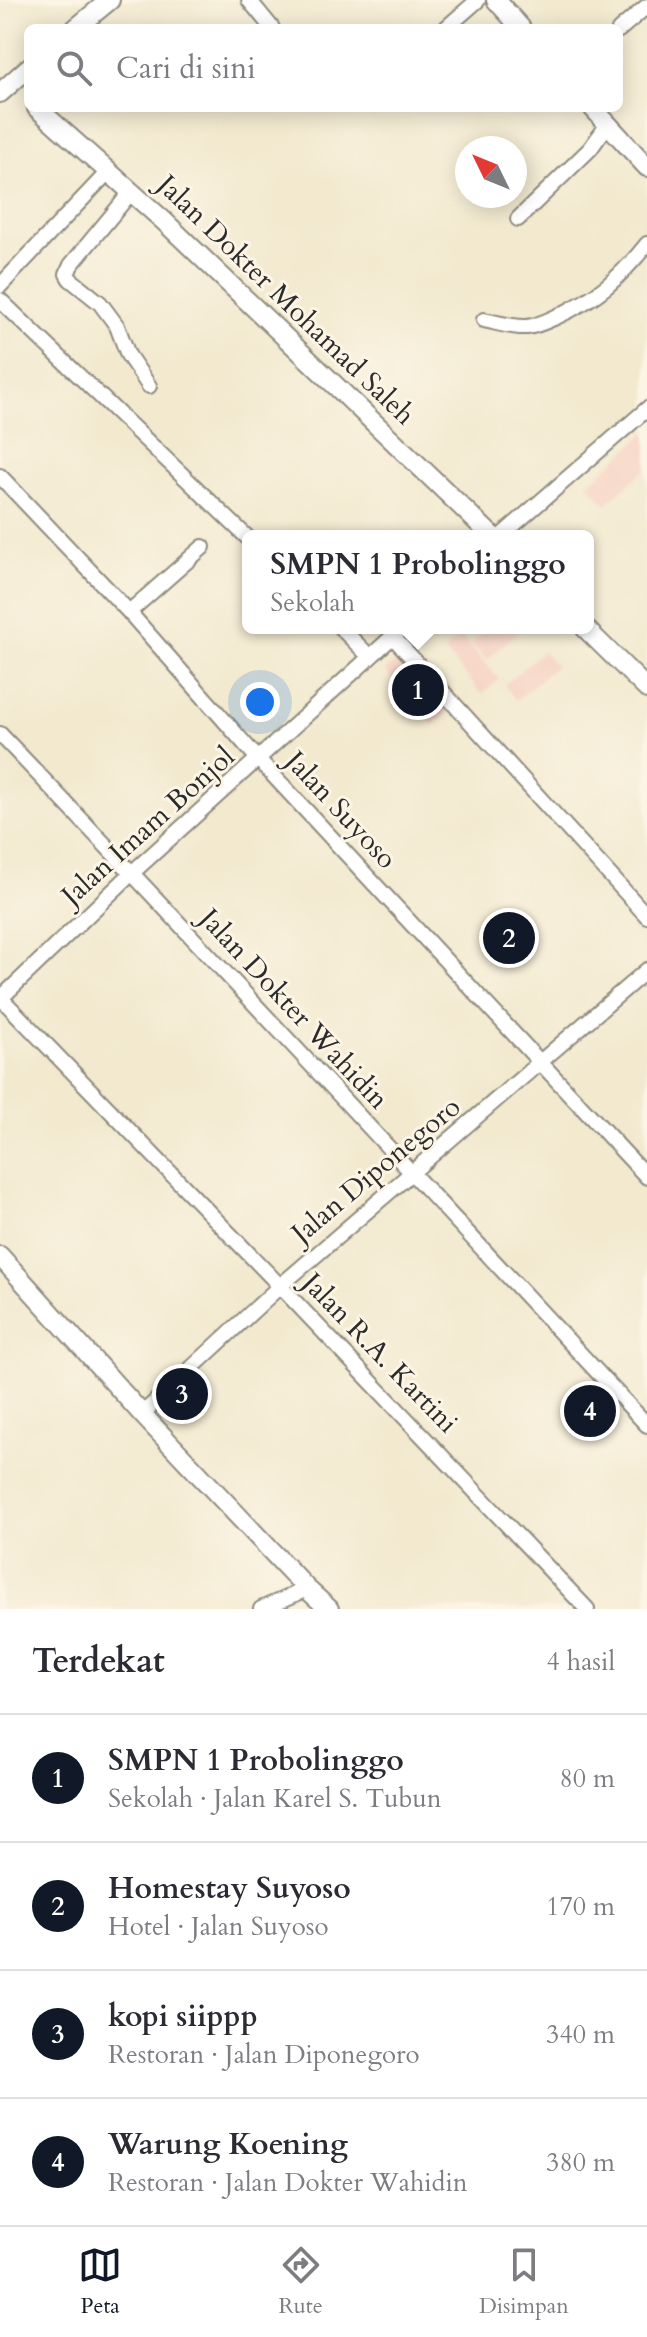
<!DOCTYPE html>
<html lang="id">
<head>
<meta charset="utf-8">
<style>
	:root { --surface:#fff; --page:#f7f7f7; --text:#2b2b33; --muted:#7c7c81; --line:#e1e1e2; --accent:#111827 }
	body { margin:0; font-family:Cardo,serif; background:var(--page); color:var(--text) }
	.compass { position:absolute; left:455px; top:136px; width:72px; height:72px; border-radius:50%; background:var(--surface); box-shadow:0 4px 20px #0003; rotate:313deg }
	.you { position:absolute; left:260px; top:702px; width:28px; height:28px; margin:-20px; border:6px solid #fff; border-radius:50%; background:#1a73e8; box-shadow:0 0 0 12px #1a73e833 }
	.badge { display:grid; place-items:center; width:52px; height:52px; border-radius:50%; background:var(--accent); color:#fff; font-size:26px; font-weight:700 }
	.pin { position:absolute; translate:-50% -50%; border:4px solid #fff; box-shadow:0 2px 8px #0006 }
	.popup { position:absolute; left:242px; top:530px; width:352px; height:104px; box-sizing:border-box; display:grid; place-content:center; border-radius:12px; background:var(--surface); filter:drop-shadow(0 2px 6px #0005); font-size:26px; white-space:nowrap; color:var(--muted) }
	.popup b { font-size:30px; color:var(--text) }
	.popup::after { content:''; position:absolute; left:50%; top:100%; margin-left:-16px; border:16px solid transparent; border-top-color:var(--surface) }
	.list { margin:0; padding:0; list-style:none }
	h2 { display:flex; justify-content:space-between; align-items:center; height:104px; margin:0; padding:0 32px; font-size:34px }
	h2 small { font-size:26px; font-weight:400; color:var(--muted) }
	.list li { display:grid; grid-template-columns:52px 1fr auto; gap:24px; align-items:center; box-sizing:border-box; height:128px; padding:0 32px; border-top:2px solid var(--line) }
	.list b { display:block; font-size:30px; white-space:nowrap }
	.list p { margin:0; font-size:26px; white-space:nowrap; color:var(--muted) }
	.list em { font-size:26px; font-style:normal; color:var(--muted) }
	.icon { flex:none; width:44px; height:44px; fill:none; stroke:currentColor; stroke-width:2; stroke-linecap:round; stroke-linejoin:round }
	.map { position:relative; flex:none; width:647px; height:1609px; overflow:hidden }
	.search { position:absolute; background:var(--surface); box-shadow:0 4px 20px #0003; left:24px; right:24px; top:24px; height:88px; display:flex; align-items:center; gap:20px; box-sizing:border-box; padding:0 28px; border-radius:12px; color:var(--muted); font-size:30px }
	.sheet { height:616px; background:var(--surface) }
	nav { display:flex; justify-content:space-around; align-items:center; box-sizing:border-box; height:112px; border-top:2px solid var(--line); background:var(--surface); font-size:22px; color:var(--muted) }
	nav a { display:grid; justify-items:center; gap:4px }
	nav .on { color:var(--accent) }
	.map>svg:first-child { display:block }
</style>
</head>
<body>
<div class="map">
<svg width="647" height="1609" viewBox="0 0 647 1609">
	<rect width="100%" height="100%" fill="#fcf5e5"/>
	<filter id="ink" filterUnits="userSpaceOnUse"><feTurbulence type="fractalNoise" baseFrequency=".0125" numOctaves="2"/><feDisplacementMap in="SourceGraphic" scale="16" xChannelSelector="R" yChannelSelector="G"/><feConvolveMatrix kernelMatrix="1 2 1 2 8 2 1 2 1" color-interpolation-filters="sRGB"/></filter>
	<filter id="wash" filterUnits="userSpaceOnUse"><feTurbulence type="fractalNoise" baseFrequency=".006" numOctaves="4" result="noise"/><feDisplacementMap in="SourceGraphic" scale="32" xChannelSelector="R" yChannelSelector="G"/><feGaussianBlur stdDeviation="1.8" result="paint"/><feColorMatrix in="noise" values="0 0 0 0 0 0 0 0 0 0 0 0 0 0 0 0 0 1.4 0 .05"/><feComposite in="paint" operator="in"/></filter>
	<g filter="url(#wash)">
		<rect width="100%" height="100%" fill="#f2e9cf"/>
		<!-- built -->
		<g fill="#f6d2c3">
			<polygon points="647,432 647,468 606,504 588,484"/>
			<polygon points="488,628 523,628 487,660 471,644"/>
			<polygon points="461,636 499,679 482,694 444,651"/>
			<polygon points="543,651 556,666 516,700 504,685"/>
			<polygon points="402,656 450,709 433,725 385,671"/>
		</g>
	</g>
	<g filter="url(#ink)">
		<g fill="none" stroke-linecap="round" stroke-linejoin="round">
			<!-- minor casing -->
			<g stroke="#8e8a7d" stroke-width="18">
				<g id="minor">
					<polyline points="249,0 272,28"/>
					<polyline points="446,28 478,0"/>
					<polyline points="619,30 647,6"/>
					<polyline points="132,191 71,265 67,274 70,279 100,303 117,326 128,355 149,386"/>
					<polyline points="518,219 590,149 608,124"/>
					<polyline points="0,286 108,172"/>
					<polyline points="0,300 248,538"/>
					<path d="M484,320C498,323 513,328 527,327C537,326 547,321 556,317C597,298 619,279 647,244"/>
					<polyline points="0,476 129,612 259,760 647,1177"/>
					<polyline points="501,536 647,409"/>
					<polyline points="129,612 203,547"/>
					<polyline points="341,628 370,657"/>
					<polyline points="393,637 647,916"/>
					<path d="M0,734C218,962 431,1195 647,1425"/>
					<polyline points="0,997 280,1286 587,1609"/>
					<polyline points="0,999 133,872 402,628"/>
					<polyline points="142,1414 280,1286 647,970"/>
					<polyline points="261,1609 307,1589"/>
				</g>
			</g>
			<!-- major casing -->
			<g stroke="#8e8a7d" stroke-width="22">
				<g id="major">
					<polyline points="496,0 521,28"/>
					<polyline points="76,28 110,0"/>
					<polyline points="0,93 28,68"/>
					<polyline points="37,108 165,222 492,536"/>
					<polyline points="593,108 647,167"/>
					<polyline points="585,628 647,689"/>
					<polyline points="0,1256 142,1414 307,1589 329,1609"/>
				</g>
			</g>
			<!-- minor -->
			<use href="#minor" stroke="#fff" stroke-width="14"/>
			<!-- major -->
			<use href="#major" stroke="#fff" stroke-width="18"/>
		</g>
	</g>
	<g text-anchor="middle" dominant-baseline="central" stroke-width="6" stroke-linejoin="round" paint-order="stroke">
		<!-- street labels -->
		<g font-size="28" fill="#2b2b2b" stroke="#fcf5e5">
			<text transform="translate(286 300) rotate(44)">Jalan Dokter Mohamad Saleh</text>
			<text transform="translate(341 810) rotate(47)">Jalan Suyoso</text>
			<text transform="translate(148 826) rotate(-42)">Jalan Imam Bonjol</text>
			<text transform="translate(294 1009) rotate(47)">Jalan Dokter Wahidin</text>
			<text transform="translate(376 1170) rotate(-40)">Jalan Diponegoro</text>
			<text transform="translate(380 1353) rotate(46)">Jalan R.A. Kartini</text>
		</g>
	</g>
</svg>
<svg class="compass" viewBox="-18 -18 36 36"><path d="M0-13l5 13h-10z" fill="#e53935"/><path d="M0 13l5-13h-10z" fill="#7c7c81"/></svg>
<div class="you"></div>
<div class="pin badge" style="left:418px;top:690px">1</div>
<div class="popup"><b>SMPN 1 Probolinggo</b>Sekolah</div>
<div class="pin badge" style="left:509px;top:938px">2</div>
<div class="pin badge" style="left:182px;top:1394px">3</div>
<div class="pin badge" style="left:590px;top:1411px">4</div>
<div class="search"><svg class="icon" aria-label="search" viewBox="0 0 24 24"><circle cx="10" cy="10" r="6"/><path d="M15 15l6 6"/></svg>Cari di sini</div>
</div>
<section class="sheet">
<h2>Terdekat<small>4 hasil</small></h2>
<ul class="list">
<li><span class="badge">1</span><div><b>SMPN 1 Probolinggo</b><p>Sekolah · Jalan Karel S. Tubun</p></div><em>80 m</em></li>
<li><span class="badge">2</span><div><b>Homestay Suyoso</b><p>Hotel · Jalan Suyoso</p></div><em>170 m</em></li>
<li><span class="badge">3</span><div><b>kopi siippp</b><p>Restoran · Jalan Diponegoro</p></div><em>340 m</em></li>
<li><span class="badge">4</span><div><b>Warung Koening</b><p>Restoran · Jalan Dokter Wahidin</p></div><em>380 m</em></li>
</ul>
</section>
<nav>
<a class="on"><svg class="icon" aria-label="map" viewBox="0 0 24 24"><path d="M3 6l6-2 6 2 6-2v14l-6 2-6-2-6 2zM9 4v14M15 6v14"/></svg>Peta</a>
<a><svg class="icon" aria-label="directions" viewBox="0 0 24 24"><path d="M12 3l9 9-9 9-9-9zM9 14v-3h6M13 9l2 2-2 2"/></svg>Rute</a>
<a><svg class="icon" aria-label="saved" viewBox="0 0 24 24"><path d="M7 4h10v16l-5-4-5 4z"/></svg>Disimpan</a>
</nav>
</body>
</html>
